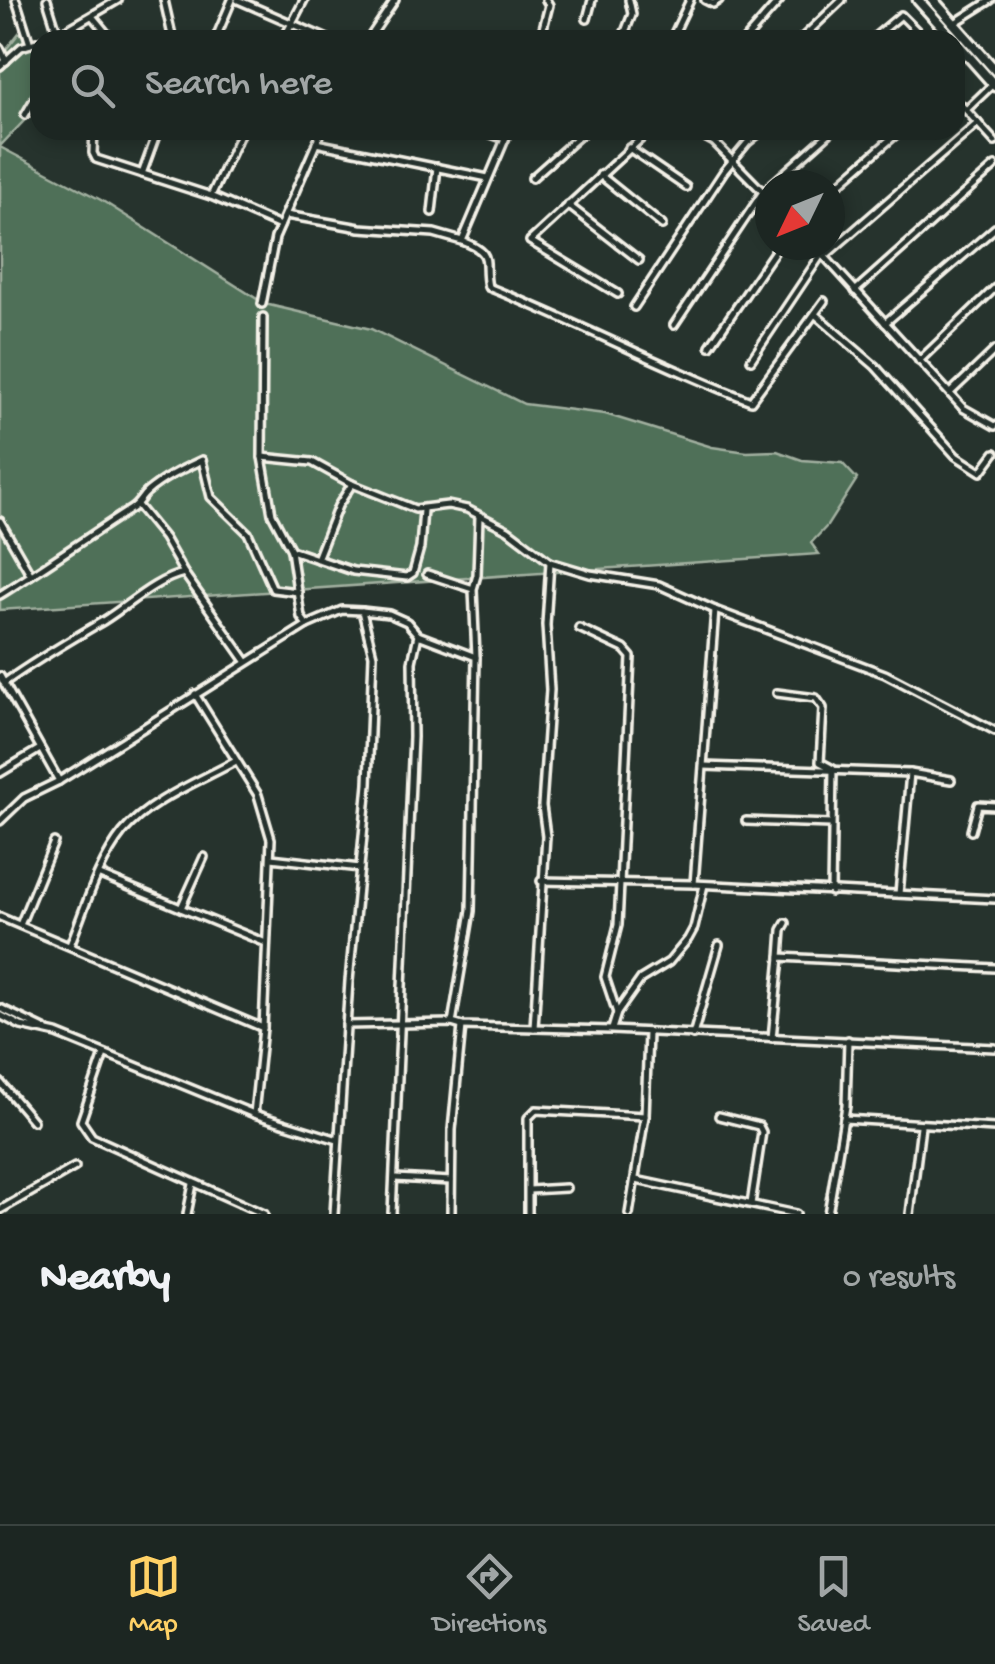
<!DOCTYPE html>
<html lang="en">
<head>
<meta charset="utf-8">
<style>
	:root { --surface:#1c2622; --page:#29322f; --text:#f1f3f6; --muted:#a0a5a5; --line:#3a4340; --accent:#ffd166 }
	body { margin:0; font-family:"Gochi Hand",sans-serif; background:var(--page); color:var(--text) }
	.compass { position:absolute; left:755px; top:170px; width:90px; height:90px; border-radius:50%; background:var(--surface); box-shadow:0 5px 15px #0003; rotate:227deg }
	.list { margin:0; padding:0; list-style:none }
	h2 { display:flex; justify-content:space-between; align-items:center; height:130px; margin:0; padding:0 40px; font-size:42px }
	h2 small { font-size:32px; font-weight:400; color:var(--muted) }
	.icon { flex:none; width:55px; height:55px; fill:none; stroke:currentColor; stroke-width:2; stroke-linecap:round; stroke-linejoin:round }
	.map { position:relative; flex:none; width:995px; height:1214px; overflow:hidden }
	.search { position:absolute; background:var(--surface); box-shadow:0 5px 15px #0003; left:30px; right:30px; top:30px; height:110px; display:flex; align-items:center; gap:25px; box-sizing:border-box; padding:0 35px; border-radius:30px; color:var(--muted); font-size:38px }
	.sheet { height:310px; background:var(--surface) }
	nav { display:flex; justify-content:space-around; align-items:center; box-sizing:border-box; height:140px; border-top:2px solid var(--line); background:var(--surface); font-size:28px; color:var(--muted) }
	nav a { display:grid; justify-items:center; gap:5px }
	nav .on { color:var(--accent) }
	.map>svg:first-child { display:block }
</style>
</head>
<body>
<div class="map">
<svg width="995" height="1214" viewBox="0 0 995 1214">
	<rect width="100%" height="100%" fill="#26332d"/>
	<filter id="ink" filterUnits="userSpaceOnUse"><feTurbulence type="fractalNoise" baseFrequency=".01" numOctaves="2"/><feDisplacementMap in="SourceGraphic" scale="20" xChannelSelector="R" yChannelSelector="G"/><feConvolveMatrix kernelMatrix="1 2 1 2 8 2 1 2 1" color-interpolation-filters="sRGB"/></filter>
	<g filter="url(#ink)">
		<!-- green -->
		<g fill="#507059" stroke="#a2b0a0" stroke-width="2.5">
			<polygon points="19,33 40,46 40,104 0,146 0,57"/>
			<polygon points="0,147 101,200 265,304 371,329 524,404 605,414 712,447 747,452 777,451 802,460 842,463 857,479 827,526 811,543 819,554 0,610"/>
		</g>
		<g fill="none" stroke-linecap="round" stroke-linejoin="round">
			<!-- street casing -->
			<g stroke="#f4f1e8" stroke-width="12">
				<g id="street">
					<polyline points="16,0 30,44"/>
					<polyline points="47,0 58,35 118,0"/>
					<polyline points="164,0 173,40"/>
					<polyline points="238,0 330,40"/>
					<polyline points="705,0 713,4 719,0"/>
					<polyline points="93,17 112,40"/>
					<polyline points="587,19 592,0"/>
					<polyline points="953,24 991,0"/>
					<polyline points="42,40 58,35 58,40"/>
					<polyline points="215,40 232,0"/>
					<polyline points="283,40 304,0"/>
					<polyline points="368,40 395,0"/>
					<polyline points="540,40 549,5 546,0"/>
					<polyline points="622,40 632,14 629,0"/>
					<polyline points="671,40 690,0"/>
					<polyline points="745,40 780,0"/>
					<polyline points="800,40 842,0"/>
					<polyline points="871,40 901,15 926,40"/>
					<polyline points="0,48 6,61"/>
					<polyline points="0,66 21,47 40,41"/>
					<polyline points="993,84 966,110 995,142"/>
					<polyline points="955,99 966,110"/>
					<polyline points="25,115 40,89"/>
					<polyline points="94,130 93,153 96,159 211,196 242,130"/>
					<polyline points="480,130 505,139"/>
					<polyline points="692,130 714,142 770,199"/>
					<polyline points="424,131 424,130"/>
					<polyline points="316,143 488,178"/>
					<polyline points="629,148 686,187"/>
					<polyline points="142,174 158,130"/>
					<polyline points="600,175 662,225"/>
					<polyline points="532,178 586,130"/>
					<polyline points="830,192 901,130"/>
					<polyline points="211,196 280,226"/>
					<polyline points="568,205 639,260"/>
					<polyline points="432,212 437,167"/>
					<polyline points="286,215 360,228 434,233 462,241 509,130"/>
					<path d="M462,241C496,254 482,260 488,287C577,322 661,367 751,401L824,301"/>
					<polyline points="814,245 963,408 995,426"/>
					<polyline points="826,255 978,123"/>
					<polyline points="855,291 995,166"/>
					<polyline points="618,294 530,241 647,133"/>
					<polyline points="262,304 275,238 322,130"/>
					<polyline points="634,307 724,171 748,142 763,130"/>
					<polyline points="816,315 875,366 956,456 981,472 995,453"/>
					<polyline points="263,317 262,457 272,514 291,550 301,617 307,625 342,610 362,611 373,655 368,784 349,981 334,1214"/>
					<polyline points="885,323 995,228"/>
					<polyline points="674,325 763,192 833,130"/>
					<polyline points="710,346 779,245"/>
					<polyline points="751,360 821,255"/>
					<polyline points="919,361 995,288"/>
					<polyline points="950,393 995,350"/>
					<polyline points="262,457 312,462 352,484"/>
					<polyline points="137,505 164,538 184,573 246,661"/>
					<polyline points="0,521 31,575"/>
					<polyline points="291,550 353,571 407,577 413,573 420,548 423,510"/>
					<polyline points="317,559 338,506 352,484 415,509 448,505 467,509 508,530 550,562 546,625 550,690 542,806 546,836 534,1028"/>
					<polyline points="550,562 590,574 659,585 715,610 885,674 995,731"/>
					<polyline points="427,574 473,589"/>
					<path d="M0,595C45,567 87,537 131,509C139,504 141,497 147,492C163,478 183,469 202,460L211,497L248,533L273,589L298,592"/>
					<polyline points="362,611 389,614 407,622 418,635 476,657 471,911 452,1023"/>
					<polyline points="579,628 624,649 631,657 618,925 605,977 617,1013 612,1029"/>
					<polyline points="476,657 473,589 477,575 479,516"/>
					<polyline points="0,676 59,781"/>
					<path d="M4,683C36,660 69,641 103,621C129,605 154,580 184,573"/>
					<polyline points="777,693 816,698 823,708 820,762 833,769 831,892"/>
					<polyline points="195,694 258,795 271,839 263,1028 254,1114"/>
					<polyline points="704,766 910,773 951,780"/>
					<polyline points="0,773 40,749"/>
					<polyline points="0,821 24,798 59,781 307,625"/>
					<polyline points="746,821 831,824"/>
					<polyline points="971,831 978,805 995,806"/>
					<polyline points="271,858 360,868"/>
					<polyline points="100,875 266,943"/>
					<polyline points="541,881 694,884 995,899"/>
					<polyline points="694,884 715,610"/>
					<polyline points="899,894 910,773"/>
					<polyline points="181,908 204,857"/>
					<polyline points="0,917 263,1028"/>
					<polyline points="20,925 54,842"/>
					<path d="M70,945C85,908 98,863 123,832C150,800 200,781 236,761"/>
					<polyline points="780,957 782,930 786,923"/>
					<polyline points="0,1008 46,1030"/>
					<polyline points="617,1013 641,979 669,962 688,939 694,928 704,885"/>
					<polyline points="0,1015 21,1026 57,1034 254,1114 338,1140"/>
					<polyline points="346,1025 452,1023 462,1026 611,1030 995,1048"/>
					<polyline points="693,1035 719,945"/>
					<polyline points="772,1038 780,957 995,968"/>
					<polyline points="104,1054 81,1121 92,1137 264,1214"/>
					<polyline points="0,1082 33,1121"/>
					<polyline points="719,1116 759,1126 762,1132 751,1204"/>
					<polyline points="844,1119 995,1128"/>
					<polyline points="395,1178 451,1181"/>
					<polyline points="636,1180 796,1214"/>
					<polyline points="529,1190 566,1188"/>
					<polyline points="0,1210 75,1167"/>
					<polyline points="187,1214 193,1184"/>
					<polyline points="392,1214 413,737 412,662 418,635"/>
					<polyline points="451,1214 452,1130 462,1026"/>
					<polyline points="528,1214 528,1118 536,1110 645,1116"/>
					<polyline points="629,1214 645,1116 648,1033"/>
					<polyline points="828,1214 846,1106 848,1040"/>
					<polyline points="910,1214 921,1126"/>
				</g>
			</g>
			<!-- primary casing -->
			<g stroke="#f4f1e8" stroke-width="15">
				<g id="primary">
					<polyline points="918,0 954,40"/>
					<polyline points="933,0 995,70"/>
					<polyline points="955,41 995,86"/>
				</g>
			</g>
			<!-- street -->
			<use href="#street" stroke="#26332d" stroke-width="5"/>
			<!-- primary -->
			<use href="#primary" stroke="#26332d" stroke-width="8"/>
		</g>
	</g>
</svg>
<svg class="compass" viewBox="-18 -18 36 36"><path d="M0-13l5 13h-10z" fill="#e53935"/><path d="M0 13l5-13h-10z" fill="#a0a5a5"/></svg>
<div class="search"><svg class="icon" aria-label="search" viewBox="0 0 24 24"><circle cx="10" cy="10" r="6"/><path d="M15 15l6 6"/></svg>Search here</div>
</div>
<section class="sheet">
<h2>Nearby<small>0 results</small></h2>
<ul class="list">
</ul>
</section>
<nav>
<a class="on"><svg class="icon" aria-label="map" viewBox="0 0 24 24"><path d="M3 6l6-2 6 2 6-2v14l-6 2-6-2-6 2zM9 4v14M15 6v14"/></svg>Map</a>
<a><svg class="icon" aria-label="directions" viewBox="0 0 24 24"><path d="M12 3l9 9-9 9-9-9zM9 14v-3h6M13 9l2 2-2 2"/></svg>Directions</a>
<a><svg class="icon" aria-label="saved" viewBox="0 0 24 24"><path d="M7 4h10v16l-5-4-5 4z"/></svg>Saved</a>
</nav>
</body>
</html>
